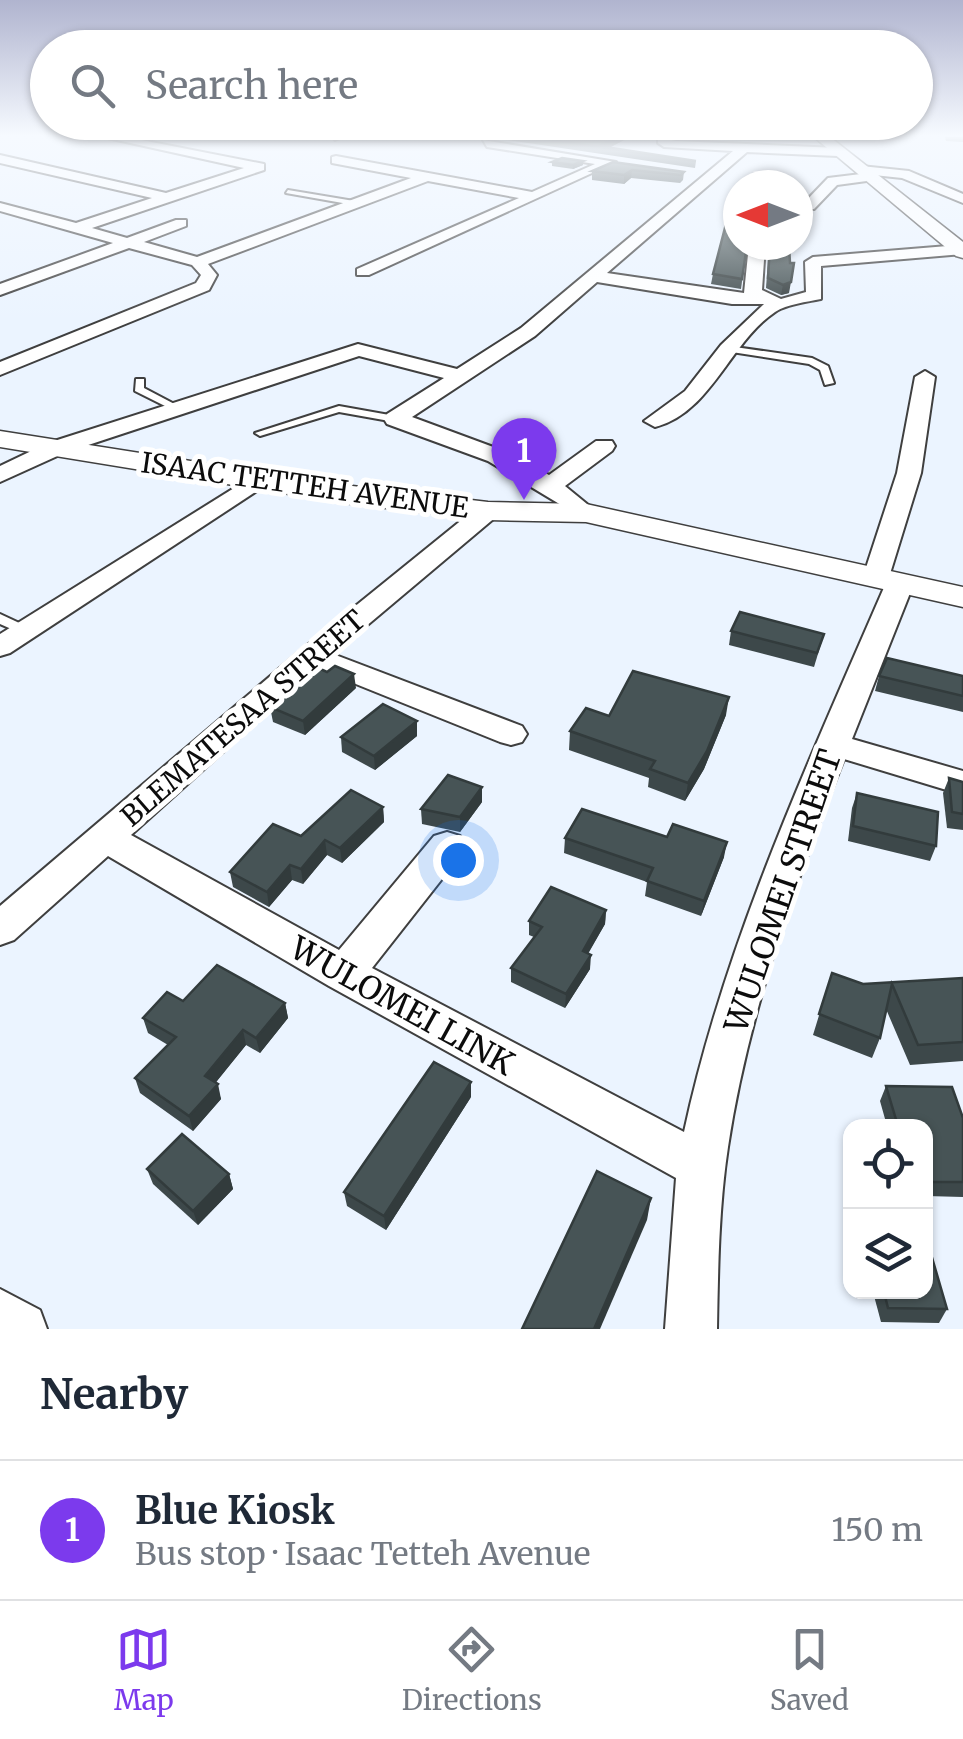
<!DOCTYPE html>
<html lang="en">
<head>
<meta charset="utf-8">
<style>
	:root { --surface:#fff; --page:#f2f2f3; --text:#1f2937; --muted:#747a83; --line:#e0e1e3; --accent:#7c3aed }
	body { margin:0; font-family:Merriweather,serif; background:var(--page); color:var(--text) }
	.controls { position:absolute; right:30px; bottom:30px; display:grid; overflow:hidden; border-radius:20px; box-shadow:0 2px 8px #0004 }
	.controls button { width:90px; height:90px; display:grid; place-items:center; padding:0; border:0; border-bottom:2px solid var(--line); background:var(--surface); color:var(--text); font:50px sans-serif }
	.compass { position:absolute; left:723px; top:170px; width:90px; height:90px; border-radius:50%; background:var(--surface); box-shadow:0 2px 8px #0004; rotate:270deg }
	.you { position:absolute; left:458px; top:860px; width:35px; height:35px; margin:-25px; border:8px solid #fff; border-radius:50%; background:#1a73e8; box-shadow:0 0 0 15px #1a73e833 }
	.badge { display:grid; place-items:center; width:65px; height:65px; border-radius:50%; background:var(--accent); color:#fff; font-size:32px; font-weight:700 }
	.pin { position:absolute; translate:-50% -82px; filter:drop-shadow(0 2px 5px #0008) }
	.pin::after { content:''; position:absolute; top:52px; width:35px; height:30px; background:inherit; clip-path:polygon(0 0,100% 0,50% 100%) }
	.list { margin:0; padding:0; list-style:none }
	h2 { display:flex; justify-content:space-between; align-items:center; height:130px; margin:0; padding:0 40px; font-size:42px }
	h2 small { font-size:32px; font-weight:400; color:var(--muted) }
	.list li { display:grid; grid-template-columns:65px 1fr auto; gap:30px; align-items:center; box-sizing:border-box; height:140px; padding:0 40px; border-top:2px solid var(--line) }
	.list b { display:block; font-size:38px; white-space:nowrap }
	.list p { margin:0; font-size:32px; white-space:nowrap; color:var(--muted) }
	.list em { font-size:32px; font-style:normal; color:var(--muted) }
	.icon { flex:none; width:55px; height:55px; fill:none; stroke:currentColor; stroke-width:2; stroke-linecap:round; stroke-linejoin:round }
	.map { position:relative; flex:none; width:963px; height:1329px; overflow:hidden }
	.search { position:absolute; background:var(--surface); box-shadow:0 2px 8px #0004; left:30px; right:30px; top:30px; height:110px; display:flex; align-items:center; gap:25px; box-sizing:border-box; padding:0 35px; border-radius:55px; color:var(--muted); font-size:38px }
	.sheet { height:270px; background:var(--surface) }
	nav { display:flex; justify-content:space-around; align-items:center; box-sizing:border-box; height:140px; border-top:2px solid var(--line); background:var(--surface); font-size:28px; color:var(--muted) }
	nav a { display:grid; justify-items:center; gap:5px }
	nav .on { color:var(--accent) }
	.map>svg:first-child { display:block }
</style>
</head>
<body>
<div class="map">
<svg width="963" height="1329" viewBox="0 0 963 1329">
	<rect width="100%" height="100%" fill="#ebf4ff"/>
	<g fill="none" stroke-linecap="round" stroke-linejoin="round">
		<!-- service casing -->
		<g stroke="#3f3f3f" stroke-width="4">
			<g id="service">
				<polygon points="333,137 342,137 335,140"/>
				<polygon points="288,190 354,201 358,203 354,205 286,193"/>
				<polygon points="728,346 812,358 828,366 834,383 825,385 820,370 809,364 725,351 725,347"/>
				<polygon points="136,379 144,379 144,388 182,408 173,410 135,391"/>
				<polygon points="339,406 395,416 400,419 395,422 339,412 260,436 255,433"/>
				<polygon points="0,614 30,628 32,631 25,635 0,624"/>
			</g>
		</g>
		<!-- minor casing -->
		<g stroke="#3f3f3f" stroke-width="4">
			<g id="minor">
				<polygon points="103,137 126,137 264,164 264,170 92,228 127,238 176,220 186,220 186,226 144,242 197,257 411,178 332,163 332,157 336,156 532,192 595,164 487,147 483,140 616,162 369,275 357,275 357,269 519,198 428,181 208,264 217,275 209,290 0,375 0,362 196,283 201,275 192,265 129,248 0,295 0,284 113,243 0,211 0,203 76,223 152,198 0,163 0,155 166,193 244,168"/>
				<path d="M658,137L676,141L838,148L844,152L838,156L747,152L607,273L744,293L749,245H765L762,290L781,299L806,292L805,262L813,257L960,245L963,254L821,266V299C807,302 787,304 775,312C730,342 711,413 655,427L644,421L685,391L721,345L764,304H732L597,282L535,336L412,417L504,451L549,475L596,441H612L615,446L612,451L565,486L598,513L586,520L488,461L387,424L384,419L387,414L444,378L359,356L64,453L0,482V466L48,443L358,344L457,369L521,328L733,151L664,147L658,143Z"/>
				<polygon points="861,166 909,171 963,194 963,203 902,178 874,175 874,180 837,185 814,209 804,209 804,203 828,178 861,174 855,170"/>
				<polygon points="925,371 935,377 921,473 889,577 876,585 866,583 863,577 897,473 915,377"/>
				<polygon points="255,475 267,482 263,487 10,653 0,656 0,634"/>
				<path d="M488,504L497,506L500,511L497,516L333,654L522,726L527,734L522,742L511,745L500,742L316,668L131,835L339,950L434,836L447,832L460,836L465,846L460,856L372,968L684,1132C725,941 809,761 886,583L900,575L910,577L914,583L852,739L963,771V795L844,759C795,884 748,1014 728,1147C719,1206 718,1268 717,1329H665L676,1178L329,986L108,856L14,940L0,945V906L301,650L479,506Z"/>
				<polygon points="0,1289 40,1310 47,1329 0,1329"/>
			</g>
		</g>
		<!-- tertiary casing -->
		<g stroke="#3f3f3f" stroke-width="3">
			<g id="tertiary">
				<polygon points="814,137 830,137 963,242 963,258 956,256"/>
				<polygon points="0,431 344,485 488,502 586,504 963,587 963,607 586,522 488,520 344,503 0,447"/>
			</g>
		</g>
		<!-- service -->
		<use href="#service" fill="#fff" fill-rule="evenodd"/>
		<!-- minor -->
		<use href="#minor" fill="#fff" fill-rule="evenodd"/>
		<!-- tertiary -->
		<use href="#tertiary" fill="#fff" fill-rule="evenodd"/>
	</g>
	<!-- wall -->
	<g fill="#3d484a">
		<polygon points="508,137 624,137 624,140 609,148 696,161 695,168 508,140"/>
		<polygon points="945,137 963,137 963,142 946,141"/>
		<polygon points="583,161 583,165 573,169 552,166 552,162"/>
		<polygon points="613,162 684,172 683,180 680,183 631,178 624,184 592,180 592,171"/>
		<polygon points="747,245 741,289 711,284 713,274"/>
		<polygon points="769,245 789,293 781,295 766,288"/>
		<polygon points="731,631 824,634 814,667 729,645"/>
		<polygon points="879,676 963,676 963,712 875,691"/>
		<polygon points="356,688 305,735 273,722 270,707"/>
		<polygon points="726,715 704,769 685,801 648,787 649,778 569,750 570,731 609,716"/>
		<polygon points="417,736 375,770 342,752 341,737"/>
		<polygon points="949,778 963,782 963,830 947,828 943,793"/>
		<polygon points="857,793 936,846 930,861 848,841 852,808"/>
		<polygon points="482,802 460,832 422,824 421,809"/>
		<polygon points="383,807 384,822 342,863 327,855 303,884 292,880 269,907 233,887 230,872 301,836"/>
		<polygon points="667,837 724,857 701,916 645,896 647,882 564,853 565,838"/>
		<polygon points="606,910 605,924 588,954 590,969 565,1008 511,982 511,968 534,937 529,935 529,921"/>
		<polygon points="832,973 863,984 963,978 963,1061 910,1065 886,1009 880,1038 872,1058 813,1035"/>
		<polygon points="183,1001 285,1003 288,1018 260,1053 246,1045 215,1083 221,1099 193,1131 140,1093 135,1078 168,1045 148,1033 143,1018"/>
		<polygon points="886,1086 963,1118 963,1197 926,1196 926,1126 887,1126 880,1101"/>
		<polygon points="471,1097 386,1230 347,1206 344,1192"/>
		<polygon points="147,1169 229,1174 233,1189 198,1225 153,1184"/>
		<polygon points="873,1292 926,1292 947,1309 939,1323 881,1322"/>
	</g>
	<!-- shaded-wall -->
	<g fill="#323b3c">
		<polygon points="618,137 624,137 624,140 608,148 599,147"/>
		<polygon points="583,161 583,165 573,169 573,165"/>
		<polygon points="632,170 631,178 624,184 624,175"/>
		<polygon points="791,282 789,293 781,295 783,285"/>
		<polygon points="354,674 356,688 305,735 303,721"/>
		<polygon points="729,697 726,715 704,769 685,801 688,783"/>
		<polygon points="417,721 417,736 375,770 374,756"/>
		<polygon points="482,787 482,802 460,832 460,817"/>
		<polygon points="383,807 384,822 342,863 340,848"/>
		<polygon points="325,840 327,855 303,884 301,869"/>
		<polygon points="727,842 724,857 701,916 704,901"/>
		<polygon points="290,865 292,880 269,907 267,892"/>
		<polygon points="606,910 605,924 581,965 583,951"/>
		<polygon points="591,955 590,969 565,1008 566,994"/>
		<polygon points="285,1003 288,1018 260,1053 256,1038"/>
		<polygon points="243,1030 246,1045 209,1091 205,1076"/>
		<polygon points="471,1082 471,1097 386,1230 384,1216"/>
		<polygon points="218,1084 221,1099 193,1131 189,1116"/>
		<polygon points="229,1174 233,1189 198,1225 193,1211"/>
		<polygon points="651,1198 647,1220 600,1329 594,1329"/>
	</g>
	<!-- building -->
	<g fill="#475456" stroke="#323b3c" stroke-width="2.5">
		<polygon points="531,137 618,137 599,146 696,161"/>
		<polygon points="562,158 583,161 573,165 552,162"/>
		<polygon points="613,162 684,172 681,175 632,170 624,175 592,171"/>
		<polygon points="726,224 738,226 738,245 747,245 742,279 713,274"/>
		<polygon points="770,245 789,245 790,263 794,263 791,282 783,285 768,278"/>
		<polygon points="740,612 824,634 817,653 731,631"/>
		<polygon points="887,658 963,676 963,696 879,676"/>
		<polygon points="335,666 354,674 303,721 270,707 316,667 327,672"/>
		<polygon points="633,671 729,697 707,751 688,783 650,769 655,761 570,731 586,708 609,716"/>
		<polygon points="383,704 417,721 374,756 341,737"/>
		<polygon points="448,775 482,787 460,817 421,809"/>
		<polygon points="949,778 963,782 963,814 952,812"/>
		<polygon points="351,790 383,807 340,848 325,840 301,869 290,865 267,892 230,872 273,824 301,836"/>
		<polygon points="857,793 938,812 936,846 853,826"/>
		<polygon points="582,809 667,837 673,824 727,842 704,901 647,881 653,868 565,838"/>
		<polygon points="551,887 606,910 583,951 591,955 566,994 511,968 542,927 529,921"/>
		<polygon points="217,965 285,1003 256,1038 243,1030 205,1076 218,1084 189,1116 135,1078 176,1037 143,1018 167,992 183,1001"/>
		<polygon points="832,973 863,984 963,978 963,1042 918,1045 892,984 880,1038 819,1014"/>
		<polygon points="434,1062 471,1082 384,1216 344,1192"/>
		<polygon points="886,1086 952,1087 963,1118 963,1182 926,1182 926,1126 898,1126"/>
		<polygon points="182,1134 229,1174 193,1211 147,1169"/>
		<polygon points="597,1171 651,1198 594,1329 522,1329"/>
		<polygon points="926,1237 947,1309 888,1308 884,1292 926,1292"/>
	</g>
	<!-- sky -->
	<linearGradient id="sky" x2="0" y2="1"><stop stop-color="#b0b4cf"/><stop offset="0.42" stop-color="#f6faff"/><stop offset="1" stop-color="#f6faff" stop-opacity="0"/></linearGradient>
	<rect width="963" height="323" fill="url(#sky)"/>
	<g text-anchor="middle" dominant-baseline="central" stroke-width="10" stroke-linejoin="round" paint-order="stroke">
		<!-- street labels -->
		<g font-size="28" fill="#0c0c0c" stroke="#fff">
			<text transform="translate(305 485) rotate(8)">ISAAC TETTEH AVENUE</text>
			<text transform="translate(243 718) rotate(-41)">BLEMATESAA STREET</text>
		</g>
		<!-- near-street labels -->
		<g font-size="32" fill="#0c0c0c" stroke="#fff">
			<text transform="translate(783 891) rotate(-71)">WULOMEI STREET</text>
			<text transform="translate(402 1006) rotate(29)">WULOMEI LINK</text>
		</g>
	</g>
</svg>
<div class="controls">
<button><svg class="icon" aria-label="locate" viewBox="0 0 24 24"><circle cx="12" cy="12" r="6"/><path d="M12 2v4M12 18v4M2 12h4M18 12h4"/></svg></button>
<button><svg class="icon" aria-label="layers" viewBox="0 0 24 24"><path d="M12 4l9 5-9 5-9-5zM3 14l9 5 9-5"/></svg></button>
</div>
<svg class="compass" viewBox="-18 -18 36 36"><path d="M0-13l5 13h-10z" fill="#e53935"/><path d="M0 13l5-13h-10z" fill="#747a83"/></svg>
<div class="you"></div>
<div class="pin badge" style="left:524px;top:500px">1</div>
<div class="search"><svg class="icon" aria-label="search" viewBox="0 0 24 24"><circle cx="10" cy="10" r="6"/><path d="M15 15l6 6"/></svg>Search here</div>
</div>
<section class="sheet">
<h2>Nearby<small></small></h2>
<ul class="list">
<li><span class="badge">1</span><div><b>Blue Kiosk</b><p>Bus stop · Isaac Tetteh Avenue</p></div><em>150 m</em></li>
</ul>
</section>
<nav>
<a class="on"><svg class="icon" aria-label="map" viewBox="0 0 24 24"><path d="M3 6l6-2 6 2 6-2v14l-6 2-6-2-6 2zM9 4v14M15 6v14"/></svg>Map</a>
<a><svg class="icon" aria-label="directions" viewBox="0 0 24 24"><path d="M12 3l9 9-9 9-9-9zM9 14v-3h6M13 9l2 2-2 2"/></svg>Directions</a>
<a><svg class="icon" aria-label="saved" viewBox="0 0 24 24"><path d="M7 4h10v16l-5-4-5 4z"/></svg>Saved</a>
</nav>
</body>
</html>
